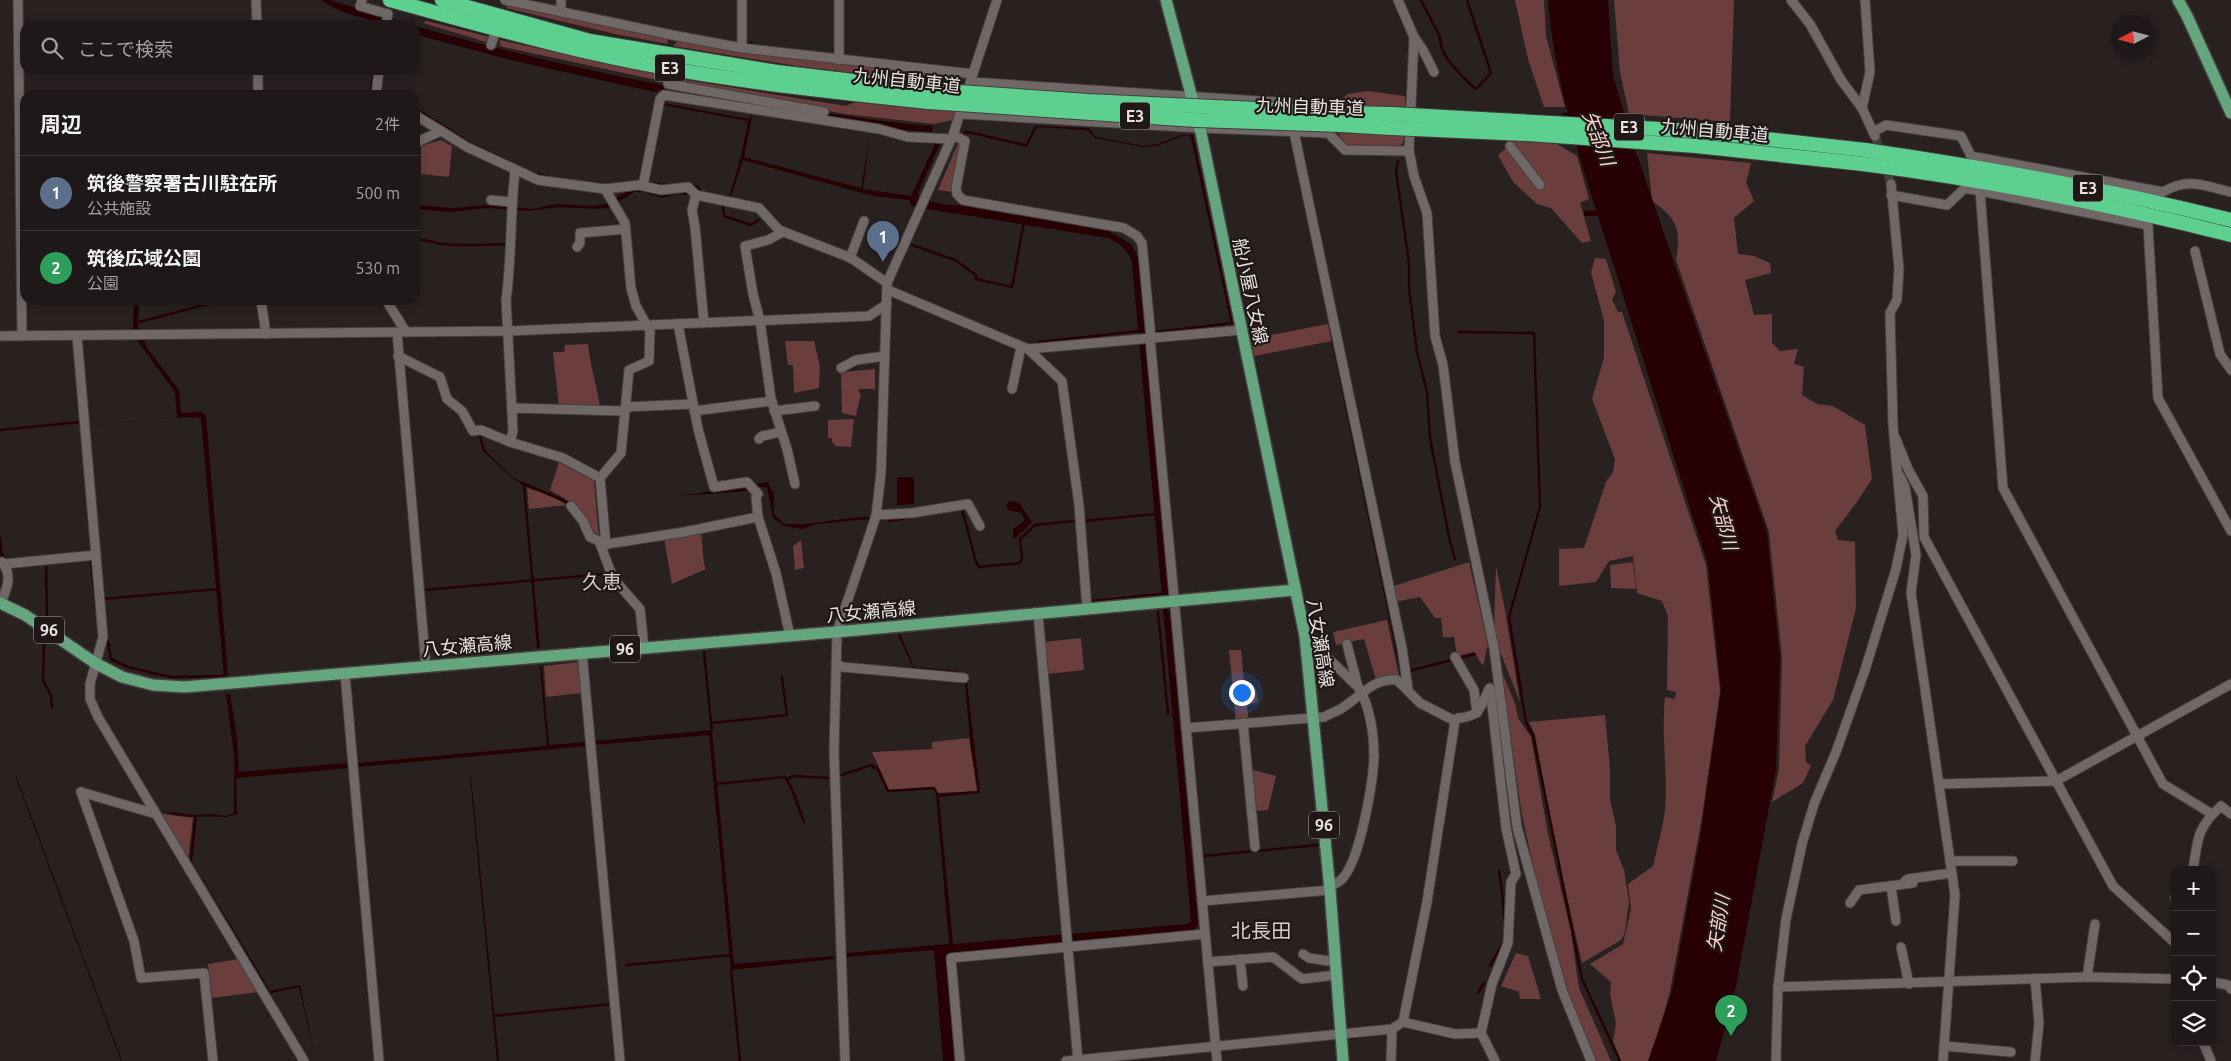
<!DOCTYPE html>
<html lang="ja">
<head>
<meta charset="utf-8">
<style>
	:root { --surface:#1e1918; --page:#2b2625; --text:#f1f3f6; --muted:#a1a0a2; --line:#3c3837; --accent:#0b8043 }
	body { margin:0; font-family:Ubuntu,"Noto Sans JP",sans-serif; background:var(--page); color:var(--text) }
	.controls { position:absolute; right:15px; bottom:15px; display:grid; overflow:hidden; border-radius:10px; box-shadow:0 2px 8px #0003 }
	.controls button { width:45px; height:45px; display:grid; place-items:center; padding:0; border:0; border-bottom:1px solid var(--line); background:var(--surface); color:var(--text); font:25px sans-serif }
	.compass { position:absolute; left:2111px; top:15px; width:45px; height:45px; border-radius:50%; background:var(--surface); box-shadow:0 2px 8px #0003; rotate:264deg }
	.you { position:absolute; left:1241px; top:692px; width:18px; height:18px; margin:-12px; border:4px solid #fff; border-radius:50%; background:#1a73e8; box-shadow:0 0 0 8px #1a73e833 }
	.badge { display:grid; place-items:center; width:32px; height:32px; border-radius:50%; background:var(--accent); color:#fff; font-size:16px; font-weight:700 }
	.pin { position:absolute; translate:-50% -41px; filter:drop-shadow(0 1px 2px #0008) }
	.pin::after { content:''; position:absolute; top:26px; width:18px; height:15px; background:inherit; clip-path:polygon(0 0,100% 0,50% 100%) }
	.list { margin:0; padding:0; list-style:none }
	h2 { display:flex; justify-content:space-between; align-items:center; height:65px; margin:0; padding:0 20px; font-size:21px }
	h2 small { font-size:16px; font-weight:400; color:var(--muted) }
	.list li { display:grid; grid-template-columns:32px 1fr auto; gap:15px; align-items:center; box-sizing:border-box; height:75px; padding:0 20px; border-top:1px solid var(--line) }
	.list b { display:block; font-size:19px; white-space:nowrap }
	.list p { margin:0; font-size:16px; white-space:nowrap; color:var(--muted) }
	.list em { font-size:16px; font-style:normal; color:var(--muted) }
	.icon { flex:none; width:28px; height:28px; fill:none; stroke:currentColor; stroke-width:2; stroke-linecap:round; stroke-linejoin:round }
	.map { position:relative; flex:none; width:2231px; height:1061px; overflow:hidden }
	.search { position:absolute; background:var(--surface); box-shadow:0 2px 8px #0003; left:20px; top:20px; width:400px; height:55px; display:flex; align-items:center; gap:12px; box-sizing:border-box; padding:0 18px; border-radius:15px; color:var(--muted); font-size:19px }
	.panel { position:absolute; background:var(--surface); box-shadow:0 2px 8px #0003; left:20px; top:90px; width:400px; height:215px; border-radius:15px }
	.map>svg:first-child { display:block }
</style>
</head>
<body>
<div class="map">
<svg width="2231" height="1061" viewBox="0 0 2231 1061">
	<rect width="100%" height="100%" fill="#282120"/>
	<!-- green -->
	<g fill="#693e3c">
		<polygon points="1515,0 1544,0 1546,36 1565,107 1544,107 1528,59"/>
		<polygon points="1614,0 1734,0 1730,122 1629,114 1620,72"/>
		<polygon points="508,4 667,36 668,44 615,34 506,8"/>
		<polygon points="426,21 435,23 490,37 486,42 423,23"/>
		<polygon points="679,39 849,64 955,75 963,78 962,82 910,77 905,79 797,66 673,46"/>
		<polygon points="500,40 666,76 661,81 503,47 500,45"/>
		<polygon points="673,78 846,106 855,102 921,109 957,111 953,120 934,124 845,114 678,83"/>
		<polygon points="1367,91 1405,96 1406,108 1343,105 1343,98 1348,94"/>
		<polygon points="1339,133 1404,135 1403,143 1398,147 1350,148 1341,144"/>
		<polygon points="441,140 452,146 449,177 421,174 421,146"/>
		<polygon points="1516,140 1557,144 1577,156 1589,199 1580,203 1591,241 1582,243 1551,208 1537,204 1513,182 1498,155"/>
		<polygon points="958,143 961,145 953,192 938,190"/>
		<path d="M1647,153L1751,163L1746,182L1754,201L1734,218L1738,254L1754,256L1770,263L1771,273L1745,280L1754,315L1772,314V343L1780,351L1798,349L1794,364L1804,367L1802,395L1817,404L1833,406L1865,425L1872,479L1857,502L1835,531L1838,540L1855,542L1856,608L1833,700L1805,746L1806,762L1811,766L1803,783L1772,802L1779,769L1782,658L1769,532L1676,260C1681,230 1678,219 1652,201Z"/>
		<path d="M1595,258L1606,259L1616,292L1612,299L1618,312H1622L1706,565L1720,691L1701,823L1670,991L1651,1061H1621L1613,1041L1616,1024L1610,994L1611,982L1590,964L1623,944L1631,909L1628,884L1653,866C1657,848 1663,828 1665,809C1668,772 1661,734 1665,697L1675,699L1676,692L1667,690L1668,616L1662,601L1637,593L1633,556L1609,561L1596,582L1559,586V549L1584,548L1606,482L1613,472L1615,459L1592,399L1604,358V321L1591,272Z"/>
		<polygon points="1328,324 1332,341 1254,356 1251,339"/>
		<polygon points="785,341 814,341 820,366 819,388 794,393 793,365 788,365"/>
		<path d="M588,344C590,366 597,385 600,407H559L553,352H564L565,345Z"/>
		<polygon points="875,369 875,389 859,389 859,393 861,393 856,416 842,413 841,372"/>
		<polygon points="854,419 851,447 836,446 832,442 832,438 828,438 828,420"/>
		<path d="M559,462L594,481L599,539L591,536C584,511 572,502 550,490Z"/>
		<polygon points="527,488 550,495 567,505 529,509"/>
		<polygon points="701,530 704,564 706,569 672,584 664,538"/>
		<polygon points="801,540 804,568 795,570 793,546"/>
		<polygon points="1469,562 1488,644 1483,666 1474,652 1457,656 1454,637 1443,637 1441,618 1435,618 1420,597 1394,602 1391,587"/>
		<polygon points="1633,562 1636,589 1611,588 1610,565"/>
		<polygon points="1496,566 1505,610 1520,702 1499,649 1494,627"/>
		<polygon points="1387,620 1399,676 1376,680 1364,639 1336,645 1333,632"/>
		<polygon points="1081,638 1084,670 1047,674 1043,642"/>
		<polygon points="1229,650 1241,650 1245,690 1256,689 1258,702 1247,705 1249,721 1236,722"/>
		<polygon points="579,662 582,693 546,697 544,666"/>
		<polygon points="1500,668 1515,703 1518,718 1531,737 1548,834 1571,932 1579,988 1611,1061 1595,1061 1563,979 1539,893 1522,815"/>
		<polygon points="1605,715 1610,769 1610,800 1616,826 1616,850 1624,870 1629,901 1625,932 1621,940 1582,963 1553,836 1535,735 1529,722"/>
		<polygon points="969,738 977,791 938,793 934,787 889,790 872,752 932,749 932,742"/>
		<polygon points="1247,768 1276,776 1268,810 1252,811"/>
		<polygon points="163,814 193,818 188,860 162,817"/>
		<polygon points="1516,953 1528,956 1541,999 1520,999 1519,992 1501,986"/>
		<polygon points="238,959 258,992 212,998 208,964"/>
	</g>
	<!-- water -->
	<g fill="#260002">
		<path d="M321,0H330L413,25C386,25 343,16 321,0Z"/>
		<path d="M1548,0H1608L1613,76L1636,152L1767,532L1780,658L1776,769L1736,986L1716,1061H1648L1672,991L1700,838L1721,691L1708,565L1598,216H1584V211L1596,210C1575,145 1553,68 1548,0Z"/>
		<path d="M415,26C527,58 641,83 756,102C814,111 873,121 932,126L933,132C882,130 832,119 782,111C658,92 535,67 415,31Z"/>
		<path d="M663,103L748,119L752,116L744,157L861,188L870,135L863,189L911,196L936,142L940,144L918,193L919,197C926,200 952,208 958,205L1108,231L1130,243L1138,257L1198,925L1193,931L950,954L949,955L957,1061H943L934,950L847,957V953L949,944L936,794L978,791L971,749L965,684L961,683L960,674L913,668L898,635L900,634L914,667L958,671L962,674L964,682L967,683L980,793L939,797L953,944L1187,924L1191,921L1132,262C1127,249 1121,244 1108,238L914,207L909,203L910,200L873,196L743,160L730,200L697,193L690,195L676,194L663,198L643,192H634L608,208L596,209L559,207L528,211L487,208L450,212L415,209V205L454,208L488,205L532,209L555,204L594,206L606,204L630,190L637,189L662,196L676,192L700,191L729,197L741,157L748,121L663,105Z"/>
		<polygon points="1035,126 1089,128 1096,137 1144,146 1157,144 1182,135 1193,136 1183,136 1157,146 1143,147 1095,138 1087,130 1037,127 1027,147 967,133 965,136 962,135 965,130 1026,144"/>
		<path d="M134,300H139L138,326L147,348L179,390L181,413L202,412L206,416L228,676L224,677L201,419C192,413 105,425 88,426L177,417L175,392L136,339L133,326Z"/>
		<polygon points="480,433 485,450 511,476 524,483 525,486 540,648 537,648 523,485 511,477 483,451 478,434"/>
		<polygon points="897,477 914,477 914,504 897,505"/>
		<path d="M768,482L774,495V514L784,524C812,526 840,517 869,517V519L817,524L802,529L784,526L773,518L767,487H759L749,491L680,496Z"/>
		<polygon points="1010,501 1018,502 1032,522 1015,539 1013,538 1013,529 1025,520 1021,513 1008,510 1006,505"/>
		<polygon points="540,667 542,667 549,745 586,742 586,746 358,767 358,763 547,746"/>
		<path d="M226,694H230L237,737L239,772L349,763V768L236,778L237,814C224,820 211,815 197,817L192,863L190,860L194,817L175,815L162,811L194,815L212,814L226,816L234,813V755Z"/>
		<polygon points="712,730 734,964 834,956 834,959 731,970 709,735 594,745 594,741"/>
		<polygon points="470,777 471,777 499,1061 497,1061"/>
		<polygon points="16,778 17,778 122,1061 121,1061"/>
		<polygon points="197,869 270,991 300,985 316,1061 299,987 271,993 268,991"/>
	</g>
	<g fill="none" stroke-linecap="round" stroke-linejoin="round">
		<!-- stream -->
		<g stroke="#260002" stroke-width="2.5">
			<path d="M1421,0L1440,37C1439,57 1462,75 1475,89"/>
			<polyline points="1467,0 1491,73 1476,89"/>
			<polyline points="415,33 516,60 656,91"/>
			<polyline points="747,43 751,43"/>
			<polyline points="370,95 374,70"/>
			<polyline points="415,110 421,112 470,143 501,158"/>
			<polyline points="1563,114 1570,114"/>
			<polyline points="1398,161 1396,171 1409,263 1409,289 1417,352 1427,392 1430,438 1450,542 1455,559"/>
			<polyline points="533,173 549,177"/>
			<polyline points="415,177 419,174 419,144"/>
			<polyline points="649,183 666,185"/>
			<polyline points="691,185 698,187 700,191"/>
			<polyline points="723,206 724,216 751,225 758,220"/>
			<path d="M415,236L416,240C431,239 431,243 443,244C464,246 485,245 507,244"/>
			<polyline points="912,245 955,260 976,275 976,279 1012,287 1024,222"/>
			<polyline points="135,323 212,303 211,300"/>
			<polyline points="1155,332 1232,323 1192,136 1190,136"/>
			<polyline points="1331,332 1403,680"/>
			<polyline points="1458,332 1534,333 1540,507 1509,617 1526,723 1533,735 1582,979 1620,1061"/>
			<polyline points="1038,342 1140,331"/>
			<polyline points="0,430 80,422 80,425"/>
			<polyline points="522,483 567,502"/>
			<polyline points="960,509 962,509 976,562 979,567 1020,563 1022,559 1020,539 1035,525 1074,521"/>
			<polyline points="889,521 912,517"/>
			<polyline points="1083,521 1156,514"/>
			<polyline points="0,538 1,553 6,560"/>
			<polyline points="91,561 96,607"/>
			<polyline points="46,565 47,616"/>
			<polyline points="424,590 606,574"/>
			<polyline points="1091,598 1091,601 1162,594"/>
			<polyline points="102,599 218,589"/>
			<polyline points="1158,612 1168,714"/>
			<polyline points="107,637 111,659 128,667 171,677 226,676"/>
			<polyline points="44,638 43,680 51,696 52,707"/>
			<polyline points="704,652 711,722"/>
			<polyline points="1409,671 1475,654"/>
			<polyline points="712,730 711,723 787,715 782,677"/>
			<polyline points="841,775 872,765 874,768 877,767 888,791 934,788 937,794"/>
			<polyline points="786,779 795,776 828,778"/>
			<polyline points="716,784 785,777 792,789 804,822"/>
			<polyline points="1203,856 1318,845"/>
			<polyline points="1499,871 1502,891 1505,925"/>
			<polyline points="627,965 732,955"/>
			<polyline points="1490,966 1502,945"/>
			<polyline points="731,970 740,1061"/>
			<polyline points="1478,993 1484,983"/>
			<polyline points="494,1016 611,1004"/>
			<polyline points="1351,1038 1389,1033"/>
			<polyline points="1212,1055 1213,1061"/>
		</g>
		<!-- minor-tunnel -->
		<polyline stroke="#453e3d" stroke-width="9" stroke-dasharray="9 4.5" stroke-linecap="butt" points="1875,136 1891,184"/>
		<!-- minor casing -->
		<g stroke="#453f3e" stroke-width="11">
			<g id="minor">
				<polyline points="18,0 22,336"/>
				<polyline points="256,0 257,25"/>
				<polyline points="362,0 360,6 388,14 386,25"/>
				<polyline points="505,0 672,35 742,48 973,74"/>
				<polyline points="561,0 561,12"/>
				<polyline points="742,0 742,48"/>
				<polyline points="839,0 839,60"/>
				<polyline points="1398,0 1414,37 1423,50 1434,72"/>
				<polyline points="1791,0 1810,24 1841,80 1862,108 1875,136"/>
				<polyline points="1414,37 1409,151 1414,176 1427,213 1435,336 1443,365 1455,462 1494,648 1517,827 1562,990 1591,1061"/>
				<polyline points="491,45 494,36"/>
				<polyline points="258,70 258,95"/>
				<polyline points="971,82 1323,105 1328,133 1345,150 1409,151"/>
				<polyline points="668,84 824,112"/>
				<polyline points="376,95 379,70"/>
				<polyline points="1862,108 1870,72 1865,0"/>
				<polyline points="962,114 1200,128 1328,133"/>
				<polyline points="415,115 467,147 538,180 605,189 639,185 661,190 688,187 696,195 759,208 779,230 851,258 887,283"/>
				<polyline points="1294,132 1402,648 1408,689"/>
				<path d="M1873,132L1886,125L1961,136L1971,156L2163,192C2188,177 2205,186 2231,192"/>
				<polyline points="957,137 965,141 956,188 957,194 963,200 1124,228 1137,236 1142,243 1151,338"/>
				<polyline points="415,143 441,131"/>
				<polyline points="1510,146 1540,185"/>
				<polyline points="643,186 660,99 664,95 879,129 908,137 952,139"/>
				<polyline points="605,189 625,223 631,288 636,306 650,331 649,361 629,370 621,453 600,478 606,545"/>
				<polyline points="1980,191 2003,488 2163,784 2212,814"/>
				<polyline points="696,195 692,210 695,227 704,323"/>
				<polyline points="1891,195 1947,205 1965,188 2148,225 2158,398 2231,531"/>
				<polyline points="491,200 511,202"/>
				<polyline points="783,232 768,240 745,246 753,294 760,321 771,399 787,449 795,484"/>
				<polyline points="577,247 580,243 580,233 626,229"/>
				<polyline points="2195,251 2220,354 2231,370"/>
				<polyline points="850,258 864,221"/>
				<polyline points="888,290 1028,349 1242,330"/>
				<polyline points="261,300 266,334"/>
				<polyline points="386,300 406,332"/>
				<polyline points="678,324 698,429 714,487 747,482 758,494 756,497 758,517 776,573 790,636"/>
				<polyline points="397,332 426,667"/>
				<polyline points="0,336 508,331 869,316 887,304"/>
				<polyline points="77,336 103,637 90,684 90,699 98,717 304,1061"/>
				<polyline points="1150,338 1217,1061"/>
				<polyline points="1028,349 1062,381 1079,505 1087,609"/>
				<polyline points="398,356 440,377 447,399 462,411 473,431 481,430 510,442 563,458 600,478"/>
				<polyline points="841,368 856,360 885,356"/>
				<polyline points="1012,389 1021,347"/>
				<polyline points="625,407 693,404"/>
				<polyline points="512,408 624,411"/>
				<polyline points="694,411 772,401"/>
				<polyline points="774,411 815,406"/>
				<polyline points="759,439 762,436 781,432"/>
				<polyline points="1896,439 1908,469 1923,496 1924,537 2113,886 2175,943"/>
				<path d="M510,442L513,431L506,300C512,258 510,214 515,171"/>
				<polyline points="1900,476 1905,487 1916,555 1911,593 1955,895 1943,1061"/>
				<polyline points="571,506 583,521 590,537 599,541 613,578 640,609 644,647"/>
				<polyline points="876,515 912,513 968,504 980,526"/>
				<polyline points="601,545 684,532 758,517"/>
				<polyline points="4,564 96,555"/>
				<path d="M1,603C7,588 13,576 2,562"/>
				<polyline points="1038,614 1078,1061"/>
				<path d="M1305,636L1358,687C1370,705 1374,735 1374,757C1373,783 1360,861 1342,879C1339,882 1333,885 1329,887"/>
				<polyline points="1347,644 1358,687"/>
				<polyline points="582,652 620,1061"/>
				<polyline points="1455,657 1474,690 1477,713"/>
				<polyline points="836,663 842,667 964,678"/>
				<polyline points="345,674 379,1061"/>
				<polyline points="1490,688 1506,828 1516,874 1511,882 1508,943 1492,984 1481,1033 1495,1061"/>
				<polyline points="1243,723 1255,847"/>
				<path d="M1186,728L1324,717C1331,713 1339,711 1345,706C1363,694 1374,678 1397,680L1420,703L1455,721"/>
				<polyline points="1940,784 2056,781 2231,684"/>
				<polyline points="81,792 134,941 141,978 204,973 213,1061"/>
				<polyline points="81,792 156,814"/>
				<polyline points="1950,861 2013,861"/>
				<path d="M2193,870C2198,839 2196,829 2221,806L2231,814"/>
				<polyline points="1905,881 1908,879 1952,873"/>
				<polyline points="1891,886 1896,921"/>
				<polyline points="2175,897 2175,899"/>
				<polyline points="1202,901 1330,890"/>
				<polyline points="1850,903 1859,890 1913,883"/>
				<polyline points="1901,947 1909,984"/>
				<polyline points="1303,954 1309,958 1329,961"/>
				<polyline points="1240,959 1243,986"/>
				<polyline points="1208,962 1273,957 1302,979 1336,975"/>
				<polyline points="2087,977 2095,924"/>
				<polyline points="2035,979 2039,1023 2035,1061"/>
				<polyline points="2212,982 2228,985 2231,989"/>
				<polyline points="1778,987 2088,977 2175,979"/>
				<path d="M1403,1022L1427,902L1455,721L1458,718C1481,716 1480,708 1489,689"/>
				<polyline points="2203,1042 2211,1061"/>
				<polyline points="1944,1046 2011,1052"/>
				<polyline points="845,1061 834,751 837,632 876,516 881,473 887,283 953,135 997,0"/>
				<polyline points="960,1061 951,958 1205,934"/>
				<polyline points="1066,1061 1392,1029 1403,1022 1455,1034 1481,1033"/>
				<polyline points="1391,1061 1392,1029"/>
				<polyline points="1776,1061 1778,987 1786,919 1802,844 1814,804 1836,752 1865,670 1896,569 1903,535 1893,425 1890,313 1897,300 1899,269 1891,184"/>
			</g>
		</g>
		<!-- major casing -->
		<g stroke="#453f3e" stroke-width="14">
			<g id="major">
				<polyline points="1166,0 1200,128 1305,636 1330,890 1343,1061"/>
				<polyline points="2178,0 2187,16 2231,113"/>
				<polyline points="0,603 25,615 95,663 122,677 153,685 184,687 847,631 1295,590"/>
			</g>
		</g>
		<!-- highway casing -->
		<g stroke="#453f3e" stroke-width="16">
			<g id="highway">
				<path d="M390,0C456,18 522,37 588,52C700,78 815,90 929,102"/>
				<polyline points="442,0 590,41 777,72 930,90"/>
				<polyline points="1341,113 1391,114"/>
				<polyline points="1341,125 1392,128"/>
				<path d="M1865,150C1988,168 2110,190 2231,220"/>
				<path d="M1863,164C1987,180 2110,204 2231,235"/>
			</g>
		</g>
		<!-- minor -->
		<use href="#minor" stroke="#706867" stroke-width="9"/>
		<!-- major -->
		<use href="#major" stroke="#65a67f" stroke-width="11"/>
		<!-- highway -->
		<use href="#highway" stroke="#5dd08f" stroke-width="14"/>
		<!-- highway-bridge casing -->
		<g stroke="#453f3e" stroke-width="16" stroke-linecap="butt">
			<g id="highway-bridge">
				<polyline points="930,90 1088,101 1341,113"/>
				<polyline points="929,102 1196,120 1341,125"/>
				<polyline points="1391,114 1695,131 1865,150"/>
				<polyline points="1392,128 1529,134 1696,146 1863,164"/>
			</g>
		</g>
		<!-- highway-bridge -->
		<use href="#highway-bridge" stroke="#5dd08f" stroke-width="14"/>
	</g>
	<g text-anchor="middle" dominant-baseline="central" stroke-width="4.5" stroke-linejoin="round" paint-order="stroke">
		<!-- shield labels -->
		<g fill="#1f1817" stroke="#aca6a5" stroke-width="1">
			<rect x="655" y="54.5" width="30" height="27" rx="4"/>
			<rect x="1120" y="102.5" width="30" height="27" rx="4"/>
			<rect x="1614" y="113.5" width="30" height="27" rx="4"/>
			<rect x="2073" y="174.5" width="30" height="27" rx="4"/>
			<rect x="34" y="616.5" width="30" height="27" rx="4"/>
			<rect x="610" y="635.5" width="30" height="27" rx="4"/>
			<rect x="1309" y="811.5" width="30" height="27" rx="4"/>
		</g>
		<g font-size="16" font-weight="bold" fill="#e8e3e2">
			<text x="670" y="68">E3</text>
			<text x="1135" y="116">E3</text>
			<text x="1629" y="127">E3</text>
			<text x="2088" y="188">E3</text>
			<text x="49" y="630">96</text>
			<text x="625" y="649">96</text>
			<text x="1324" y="825">96</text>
		</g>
		<!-- street labels -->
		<g font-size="18" fill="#e8e3e2" stroke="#1f1817">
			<text transform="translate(907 80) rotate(6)">九州自動車道</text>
			<text transform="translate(1310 106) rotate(2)">九州自動車道</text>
			<text transform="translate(1715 130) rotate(5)">九州自動車道</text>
			<text transform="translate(1251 291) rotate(78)">船小屋八女線</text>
			<text transform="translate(871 611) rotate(-5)">八女瀬高線</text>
			<text transform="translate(1321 643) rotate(81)">八女瀬高線</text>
			<text transform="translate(467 645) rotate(-5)">八女瀬高線</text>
		</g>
		<!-- water labels -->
		<g font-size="19" font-style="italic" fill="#fad0ce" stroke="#1f1817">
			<text transform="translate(1599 138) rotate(69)">矢部川</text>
			<text transform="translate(1724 522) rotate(75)">矢部川</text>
			<text transform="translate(1718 923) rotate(-81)">矢部川</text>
		</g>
		<!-- quarter labels -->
		<g font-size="20" fill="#d7cdcc" stroke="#1f1817">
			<text x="602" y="581">久恵</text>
			<text x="1261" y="930">北長田</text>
		</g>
	</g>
</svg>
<div class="controls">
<button>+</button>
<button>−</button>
<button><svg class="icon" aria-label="locate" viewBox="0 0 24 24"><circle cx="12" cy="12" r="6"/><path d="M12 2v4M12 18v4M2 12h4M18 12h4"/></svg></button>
<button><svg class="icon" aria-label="layers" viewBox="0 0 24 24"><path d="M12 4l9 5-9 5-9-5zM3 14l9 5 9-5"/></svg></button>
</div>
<svg class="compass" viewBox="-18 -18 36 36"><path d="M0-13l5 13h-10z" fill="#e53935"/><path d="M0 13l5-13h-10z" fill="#a1a0a2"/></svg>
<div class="you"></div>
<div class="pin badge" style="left:883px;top:262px;background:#5c6f8a">1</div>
<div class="pin badge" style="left:1731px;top:1036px;background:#2e9e5b">2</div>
<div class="search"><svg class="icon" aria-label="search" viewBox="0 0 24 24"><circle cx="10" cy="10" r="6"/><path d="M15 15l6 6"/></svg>ここで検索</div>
<section class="panel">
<h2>周辺<small>2件</small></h2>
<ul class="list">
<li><span class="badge" style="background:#5c6f8a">1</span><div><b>筑後警察署古川駐在所</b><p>公共施設</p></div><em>500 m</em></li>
<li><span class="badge" style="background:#2e9e5b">2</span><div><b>筑後広域公園</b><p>公園</p></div><em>530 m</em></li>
</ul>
</section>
</div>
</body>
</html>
